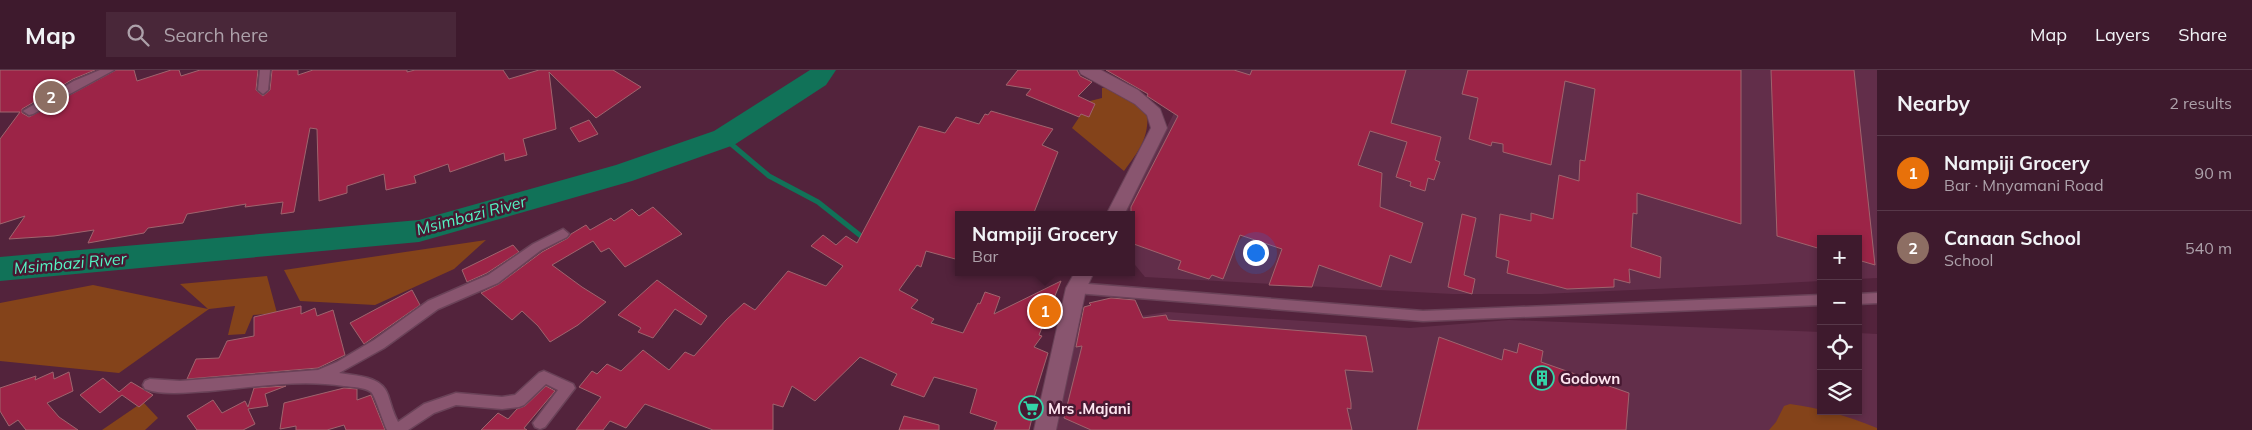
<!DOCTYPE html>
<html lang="en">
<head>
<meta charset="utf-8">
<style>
	:root { --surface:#3e1a2d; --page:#492739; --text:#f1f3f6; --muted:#ada1aa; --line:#573849; --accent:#34d4a8 }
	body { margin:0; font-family:Mulish,sans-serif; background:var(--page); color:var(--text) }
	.controls { position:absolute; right:15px; bottom:15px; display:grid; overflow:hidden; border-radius:0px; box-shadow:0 2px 8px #0003 }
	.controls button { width:45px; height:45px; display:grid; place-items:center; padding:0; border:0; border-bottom:1px solid var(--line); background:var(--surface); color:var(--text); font:25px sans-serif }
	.you { position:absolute; left:1255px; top:182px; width:18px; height:18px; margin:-12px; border:4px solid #fff; border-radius:50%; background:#1a73e8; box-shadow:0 0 0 8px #1a73e833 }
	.badge { display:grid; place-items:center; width:32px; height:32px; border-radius:50%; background:var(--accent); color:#fff; font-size:16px; font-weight:700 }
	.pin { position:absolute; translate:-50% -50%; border:2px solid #fff; box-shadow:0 1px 5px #0006 }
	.popup { position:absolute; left:955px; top:141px; width:180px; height:65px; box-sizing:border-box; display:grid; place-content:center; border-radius:0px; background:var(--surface); filter:drop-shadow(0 1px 4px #0005); font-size:16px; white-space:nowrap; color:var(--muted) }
	.popup b { font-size:19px; color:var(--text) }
	.popup::after { content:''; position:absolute; left:50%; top:100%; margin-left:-10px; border:10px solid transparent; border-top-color:var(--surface) }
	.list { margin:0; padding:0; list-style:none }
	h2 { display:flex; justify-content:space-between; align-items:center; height:65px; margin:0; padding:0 20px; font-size:21px }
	h2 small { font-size:16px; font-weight:400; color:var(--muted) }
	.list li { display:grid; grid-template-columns:32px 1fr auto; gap:15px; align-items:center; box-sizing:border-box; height:75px; padding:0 20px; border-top:1px solid var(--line) }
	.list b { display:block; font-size:19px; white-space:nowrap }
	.list p { margin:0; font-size:16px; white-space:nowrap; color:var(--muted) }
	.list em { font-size:16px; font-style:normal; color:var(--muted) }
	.icon { flex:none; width:28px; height:28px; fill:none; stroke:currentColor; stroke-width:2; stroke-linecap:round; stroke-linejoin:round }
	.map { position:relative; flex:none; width:1877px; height:360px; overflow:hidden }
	header { display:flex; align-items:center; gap:30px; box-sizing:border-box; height:70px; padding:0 25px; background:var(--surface); border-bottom:1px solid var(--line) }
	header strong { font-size:24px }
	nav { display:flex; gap:28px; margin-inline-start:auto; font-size:18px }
	.search { width:350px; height:45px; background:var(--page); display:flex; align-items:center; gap:12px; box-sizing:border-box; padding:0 18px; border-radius:0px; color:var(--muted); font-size:19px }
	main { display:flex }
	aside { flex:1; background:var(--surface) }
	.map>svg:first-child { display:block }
</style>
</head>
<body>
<header>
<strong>Map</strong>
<div class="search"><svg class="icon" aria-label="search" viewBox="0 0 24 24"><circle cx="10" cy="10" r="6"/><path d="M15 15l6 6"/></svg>Search here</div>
<nav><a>Map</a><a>Layers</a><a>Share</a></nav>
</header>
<main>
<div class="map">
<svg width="1877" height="360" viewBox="0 0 1877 360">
	<rect width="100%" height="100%" fill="#53233c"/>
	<!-- built -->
	<g fill="#622e4a">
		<polygon points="1196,0 1877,0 1877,208 1858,209 1858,169 1821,169 1821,211 1745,215 1542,224 1452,224 1145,207 1131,190 1131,145 1122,145"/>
		<polygon points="1168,242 1410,258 1509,250 1821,262 1821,341 1858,341 1858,263 1877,264 1877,360 1050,360 1078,255"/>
	</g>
	<!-- green -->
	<g fill="#84431a">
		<path d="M1111,17L1147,42C1150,67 1138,82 1124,101L1072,58L1090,31L1102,28V18Z"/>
		<polygon points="486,170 454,199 375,235 300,231 284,200"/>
		<polygon points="267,206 277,243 253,245 245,264 228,265 235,236 209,239 119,303 0,291 0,233 93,215 208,239 180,214"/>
		<polygon points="143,332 158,348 145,360 102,360"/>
		<path d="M1790,334C1820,338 1848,346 1877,358V360H1769L1776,352L1784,336Z"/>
	</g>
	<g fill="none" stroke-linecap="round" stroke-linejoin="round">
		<!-- stream -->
		<polyline stroke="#117258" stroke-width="5" points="724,68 769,106 818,132 866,170"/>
		<!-- river -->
		<polygon fill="#117258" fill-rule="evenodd" points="810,0 836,0 826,15 734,75 632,111 419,172 0,211 0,187 419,150 616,95 714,61"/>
	</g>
	<!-- building -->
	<g fill="#9c2447" stroke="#9f646e">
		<polygon points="0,0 95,0 73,9 22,39 22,43 29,47 116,0 134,0 137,11 171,0 179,0 181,6 200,0 258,0 256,20 263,26 270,20 272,0 298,0 298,5 313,0 407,0 407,2 415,0 503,0 509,9 539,0 613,0 641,17 596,48 549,2 556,59 523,69 527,85 505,91 504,83 450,102 448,94 414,106 416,113 386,120 384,104 347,116 347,123 319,131 317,59 310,58 294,142 281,144 283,132 245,137 246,134 187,144 183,153 148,158 144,163 88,173 94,160 54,166 9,169 25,146 0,154 0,69 20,42 0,42"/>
		<polygon points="1018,0 1077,0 1080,6 1092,12 1078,26 1095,34 1089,47 1081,44 1079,47 1026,25 1031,19 1006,15"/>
		<polygon points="1106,0 1234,0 1250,5 1252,0 1406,0 1391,53 1441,67 1435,90 1440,92 1434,110 1428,108 1425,121 1410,116 1411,112 1396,107 1407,72 1370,61 1358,95 1382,103 1380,137 1423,153 1411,193 1390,185 1381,217 1319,195 1312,217 1269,215 1282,179 1240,165 1223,209 1212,205 1209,209 1178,199 1181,191 1131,173 1131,137 1178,46 1147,26 1148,24"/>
		<polygon points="1468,0 1741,0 1741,154 1637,123 1637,144 1633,143 1631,177 1661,187 1660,208 1629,199 1630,213 1614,209 1614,217 1567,219 1507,203 1509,191 1496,187 1500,144 1531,151 1531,143 1553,149 1559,105 1579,111 1580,90 1585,91 1595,19 1565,11 1551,95 1503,82 1503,74 1492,72 1491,76 1469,69 1478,28 1462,24"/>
		<polygon points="1771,0 1854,0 1875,195 1858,190 1858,169 1821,169 1821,179 1777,166"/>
		<polygon points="991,41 1053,59 1042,75 1058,82 1033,145 959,145 959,190 926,181 921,197 917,195 899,220 918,230 911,238 934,249 931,253 963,263 978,233 980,234 985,222 1000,227 994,244 1061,211 1039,265 1042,266 1034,277 1048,283 1033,331 1036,332 1029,360 994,360 997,352 970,343 977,319 934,307 924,327 891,315 897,304 860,287 815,331 792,316 783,337 773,334 773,360 713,360 645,334 626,358 610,351 603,360 576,360 601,327 579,317 592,301 597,304 607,294 621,301 643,280 669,300 685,282 694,286 726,250 744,233 755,240 788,201 826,216 843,196 811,176 823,165 836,175 846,166 857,173 919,56 945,63 956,47 979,54 985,44 988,45"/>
		<polygon points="589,50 598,64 579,72 570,58"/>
		<polygon points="653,137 682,164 625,197 609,178 601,182 593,171 552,195 582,217 606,232 578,255 550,272 538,256 522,241 512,250 481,223 499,214 542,182 568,168 571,164 586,155 590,160 611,148 614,151 632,139 639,146"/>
		<polygon points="1462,144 1476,148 1464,205 1475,209 1472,224 1448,217"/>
		<polygon points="513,175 519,182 487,203 467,212 462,200"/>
		<polygon points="657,210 707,246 701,255 675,239 653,268 638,262 641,258 618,245"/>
		<polygon points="412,220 420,235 364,274 350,253"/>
		<polygon points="1111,228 1135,230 1143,248 1166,245 1168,250 1366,266 1373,302 1345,300 1351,333 1351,339 1347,338 1352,360 1091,360 1064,348 1082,276 1076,277 1084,237 1091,235 1089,233"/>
		<polygon points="301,236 301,244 315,238 317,246 333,240 345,285 318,298 187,309 196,289 219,288 227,271 254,266 254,247"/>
		<polygon points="1439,267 1502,290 1504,279 1517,283 1519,273 1543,281 1541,292 1629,323 1626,360 1417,360"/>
		<polygon points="53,302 54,309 69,302 73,321 47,333 59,347 78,360 26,360 18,350 9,356 0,341 0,318 36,306 35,310"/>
		<polygon points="103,308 119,322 131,312 153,325 139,337 122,325 100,343 80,325"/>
		<polygon points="286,316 265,324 268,336 248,339 255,354 243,360 197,360 187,346 213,330 222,343 245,331 248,337 254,318"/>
		<polygon points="546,316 555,321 524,358 527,360 481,360 498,343 508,349 517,339 525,336"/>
		<polygon points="344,318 357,319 357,330 371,325 385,360 346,360 344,355 327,360 296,360 296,356 280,359 284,333"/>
		<polygon points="904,346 939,355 939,360 899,360"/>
	</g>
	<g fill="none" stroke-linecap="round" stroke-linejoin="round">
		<!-- street casing -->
		<g stroke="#6a4258" stroke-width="3">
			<g id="street">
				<polygon points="100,0 114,0 33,44 29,45 23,41 74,11"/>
				<polygon points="260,0 270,0 268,20 263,24 258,20"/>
				<path d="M563,159L569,164L567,167L541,180L498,213L438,239L384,278L339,303C356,306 382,306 388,325C391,334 393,343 398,352L424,334L456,323L502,327L515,325L539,303L544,301L573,314L575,318L545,357L540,359L535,357L533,353L558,320L546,314L524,335L519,337L502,339L456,335L434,343L408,360H387C383,352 375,325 371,322C364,317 352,317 344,316C300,309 255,317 210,321C190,322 165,326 145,319L143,315L145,311L150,309L180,311L318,300L337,292L374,270L428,231L488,205L533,174Z"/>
				<polygon points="1076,213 1423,241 1821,225 1821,235 1423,251 1076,223 1071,222 1070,218 1071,214"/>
				<polygon points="1877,223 1877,233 1858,234 1858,224"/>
			</g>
		</g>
		<!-- secondary casing -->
		<g stroke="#6a4258" stroke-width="2">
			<g id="secondary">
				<polygon points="1079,0 1101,0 1138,20 1160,39 1167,58 1124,145 1106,145 1151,58 1147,45 1135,34 1081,4"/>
				<polygon points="1075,202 1094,202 1086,219 1056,360 1034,360 1066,218"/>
			</g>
		</g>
		<!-- street -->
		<use href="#street" fill="#89556f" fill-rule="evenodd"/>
		<!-- secondary -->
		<use href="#secondary" fill="#89556f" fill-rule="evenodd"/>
	</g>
	<!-- icons -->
	<defs>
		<g id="building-ring" transform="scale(1.25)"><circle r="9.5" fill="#471932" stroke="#34d4a8" stroke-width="1.5"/><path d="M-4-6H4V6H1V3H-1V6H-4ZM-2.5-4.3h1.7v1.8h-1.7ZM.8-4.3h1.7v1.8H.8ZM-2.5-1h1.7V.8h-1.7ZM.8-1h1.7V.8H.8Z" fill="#34d4a8"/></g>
		<g id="supermarket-ring" transform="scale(1.25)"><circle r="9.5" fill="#471932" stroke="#34d4a8" stroke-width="1.5"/><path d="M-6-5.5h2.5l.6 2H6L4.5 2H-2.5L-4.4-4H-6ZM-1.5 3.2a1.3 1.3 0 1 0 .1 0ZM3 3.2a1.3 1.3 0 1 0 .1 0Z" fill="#34d4a8"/></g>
	</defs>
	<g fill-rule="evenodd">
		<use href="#building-ring" x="1542" y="308"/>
		<use href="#supermarket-ring" x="1031" y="338"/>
	</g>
	<g text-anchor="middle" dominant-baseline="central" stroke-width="5" stroke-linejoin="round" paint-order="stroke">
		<!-- poi labels -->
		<g font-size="15" font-weight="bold" fill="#fde4ef" stroke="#471932" text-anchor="start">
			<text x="1560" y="308">Godown</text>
			<text x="1048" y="338">Mrs .Majani</text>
		</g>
		<!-- water labels -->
		<g font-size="16" font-style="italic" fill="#54f3c3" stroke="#471932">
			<text transform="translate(471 145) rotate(-15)">Msimbazi River</text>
			<text transform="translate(70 193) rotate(-5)">Msimbazi River</text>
		</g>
	</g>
</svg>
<div class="controls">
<button>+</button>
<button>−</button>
<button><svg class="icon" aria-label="locate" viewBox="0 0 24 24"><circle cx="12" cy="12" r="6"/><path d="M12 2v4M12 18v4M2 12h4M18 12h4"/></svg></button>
<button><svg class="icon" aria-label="layers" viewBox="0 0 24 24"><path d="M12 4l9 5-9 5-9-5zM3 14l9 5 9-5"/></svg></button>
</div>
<div class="you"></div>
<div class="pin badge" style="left:1045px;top:241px;background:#e8710a">1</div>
<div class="popup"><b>Nampiji Grocery</b>Bar</div>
<div class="pin badge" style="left:51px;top:27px;background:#8d6e63">2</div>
</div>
<aside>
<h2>Nearby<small>2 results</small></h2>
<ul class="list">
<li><span class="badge" style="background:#e8710a">1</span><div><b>Nampiji Grocery</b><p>Bar · Mnyamani Road</p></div><em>90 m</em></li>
<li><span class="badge" style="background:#8d6e63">2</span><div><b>Canaan School</b><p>School</p></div><em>540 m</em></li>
</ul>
</aside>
</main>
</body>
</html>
